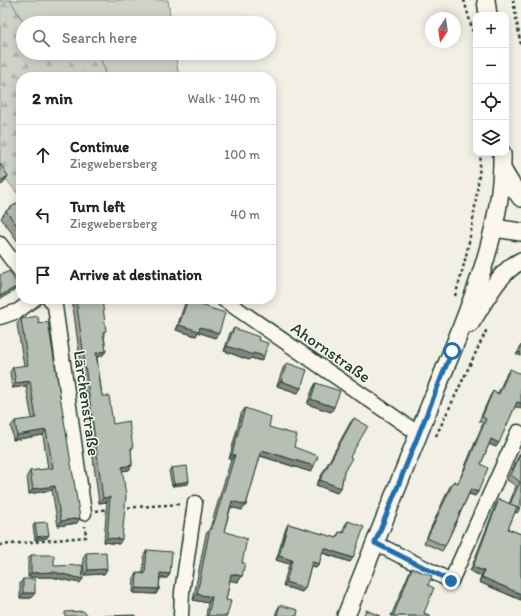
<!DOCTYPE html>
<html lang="en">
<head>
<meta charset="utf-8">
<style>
	:root { --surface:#fff; --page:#f2f2f2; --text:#222; --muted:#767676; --line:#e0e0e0 }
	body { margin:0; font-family:Itim,sans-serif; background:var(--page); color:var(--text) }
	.controls { position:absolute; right:12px; top:12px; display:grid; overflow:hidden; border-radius:8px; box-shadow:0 2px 10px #0003 }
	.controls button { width:36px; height:36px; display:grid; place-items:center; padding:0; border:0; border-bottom:1px solid var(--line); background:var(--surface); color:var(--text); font:20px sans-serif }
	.compass { position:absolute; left:425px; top:12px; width:36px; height:36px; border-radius:50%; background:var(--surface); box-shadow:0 2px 10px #0003; rotate:193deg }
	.stop { position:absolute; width:12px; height:12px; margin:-9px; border:3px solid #1f6fb2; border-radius:50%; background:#fff }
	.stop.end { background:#1f6fb2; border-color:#fff; box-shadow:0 1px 4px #0008 }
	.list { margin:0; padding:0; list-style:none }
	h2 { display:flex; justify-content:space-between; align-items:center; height:52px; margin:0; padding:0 16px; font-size:17px }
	h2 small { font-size:13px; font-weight:400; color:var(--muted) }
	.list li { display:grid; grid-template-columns:26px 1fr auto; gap:12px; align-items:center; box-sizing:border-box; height:60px; padding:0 16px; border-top:1px solid var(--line) }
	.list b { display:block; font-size:15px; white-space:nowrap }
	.list p { margin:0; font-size:13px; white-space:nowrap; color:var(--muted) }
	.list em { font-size:13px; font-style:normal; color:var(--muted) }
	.icon { flex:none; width:22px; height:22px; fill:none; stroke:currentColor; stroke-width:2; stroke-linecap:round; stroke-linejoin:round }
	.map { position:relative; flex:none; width:521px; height:616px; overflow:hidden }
	.search { position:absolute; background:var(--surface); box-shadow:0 2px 10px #0003; left:16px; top:16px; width:260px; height:44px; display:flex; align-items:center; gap:10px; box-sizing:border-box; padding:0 14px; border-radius:22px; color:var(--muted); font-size:15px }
	.panel { position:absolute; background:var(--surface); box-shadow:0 2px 10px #0003; left:16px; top:72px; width:260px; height:232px; border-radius:16px }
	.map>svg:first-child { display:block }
</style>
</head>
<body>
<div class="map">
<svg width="521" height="616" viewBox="0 0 521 616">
	<defs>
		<pattern id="forest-firs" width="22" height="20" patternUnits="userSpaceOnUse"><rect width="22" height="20" fill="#cfd2c8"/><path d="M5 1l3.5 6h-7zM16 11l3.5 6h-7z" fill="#b1b5ac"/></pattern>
	</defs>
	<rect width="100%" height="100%" fill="#f2f0e5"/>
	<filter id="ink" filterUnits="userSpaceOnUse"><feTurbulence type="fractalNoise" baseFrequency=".025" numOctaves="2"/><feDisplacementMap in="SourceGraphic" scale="8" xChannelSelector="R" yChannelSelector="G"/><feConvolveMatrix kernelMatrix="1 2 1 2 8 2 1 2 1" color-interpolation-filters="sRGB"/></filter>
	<g filter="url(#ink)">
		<!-- grass -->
		<g fill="#cfd2c8" stroke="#77887e">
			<polygon points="10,0 168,0 171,23 24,23"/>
			<polygon points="98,53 175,53 179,77 108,77"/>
		</g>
		<!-- forest -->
		<polygon fill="url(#forest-firs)" stroke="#77887e" points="0,0 10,0 24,23 23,53 98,53 108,77 21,77 21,198 0,171"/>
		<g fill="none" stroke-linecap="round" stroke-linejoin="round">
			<!-- minor casing -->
			<g stroke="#1f3d34" stroke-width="17">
				<g id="minor">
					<polyline points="0,244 21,272"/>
					<polyline points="50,299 55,306 84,513"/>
					<polyline points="223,299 419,434"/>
					<polyline points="0,317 18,311 34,299"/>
					<polyline points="375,543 451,581 518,432"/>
					<polyline points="181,616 182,592 195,503"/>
				</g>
			</g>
			<!-- major casing -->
			<g stroke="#1f3d34" stroke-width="20">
				<g id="major">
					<polyline points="486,0 488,15"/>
					<polyline points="502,169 511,184 521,198"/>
					<polyline points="494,228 521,232"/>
					<path d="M470,324C484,303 497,273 521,261"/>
					<path d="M346,616C374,546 402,475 430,405C461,328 504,237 502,153"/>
				</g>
			</g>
			<!-- path -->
			<g stroke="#1f3d34" stroke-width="2.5" stroke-dasharray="3 3" stroke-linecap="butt">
				<polyline points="464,0 476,43"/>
				<polyline points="513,0 521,46"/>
				<path d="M455,296C470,249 477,201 481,153"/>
				<polyline points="436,436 487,329"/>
				<polyline points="122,508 181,504"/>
				<polyline points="96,511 109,509"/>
				<polyline points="0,545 86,537 85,526"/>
			</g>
			<!-- minor -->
			<use href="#minor" stroke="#fbf7ec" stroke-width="14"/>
			<!-- major -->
			<use href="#major" stroke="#fbf7ec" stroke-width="17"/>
		</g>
		<!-- wall -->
		<g fill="#9da39a" stroke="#1f3d34">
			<polygon points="21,200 21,241 19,243 1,218 6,211"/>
			<polygon points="72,299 102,299 104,335 106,351 102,356 97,357 102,396 113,424 133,448 131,450 132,465 129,470 122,471 119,544 104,542 107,502 99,503"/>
			<polygon points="188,299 191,299 198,304 219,333 215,338 198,332 196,336 176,330 185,303"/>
			<polygon points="21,319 77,523 58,526 52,490 29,494 27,476 30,471 48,469 43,435 13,440 11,426 15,421 32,419 26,386 12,388 10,372 13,367 24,366 17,324"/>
			<polygon points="234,328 258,340 261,361 251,358 249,360 224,351 230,333"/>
			<polygon points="287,363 298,393 277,386 283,368"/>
			<polygon points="510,369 515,407 496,447 489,444 481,464 478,492 475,496 469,494 445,546 442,551 424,543 450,486 454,481 458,483 466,464 483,423 479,421 490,396 493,391 498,393 507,373"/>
			<polygon points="316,383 334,407 331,412 307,404 313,388"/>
			<polygon points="245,408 294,447 311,472 260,456 246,505 242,510 231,507 224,531 242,563 242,576 238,582 230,580 226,600 227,616 206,616 208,603 193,600 206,534 210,528 231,460 229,459 241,414"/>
			<polygon points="354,418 350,457 344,472 341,488 337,493 316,485 350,423"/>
			<polygon points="521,452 521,506 517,513 515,512 508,529 521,534 521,600 479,582 481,576 470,571 496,504 499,499 509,504 516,486 507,480 519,455"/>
			<polygon points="171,468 188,484 172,486 169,471"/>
			<polygon points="348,521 350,562 322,553 319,564 316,568 311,567 305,588 302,592 283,586 289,564 276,560 286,528 288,524 336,538 339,532 342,533 345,525"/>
			<polygon points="35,523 47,538 35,540 33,526"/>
			<polygon points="147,550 170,574 167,578 160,578 159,589 156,594 133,593 134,578 137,573 143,573 144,555"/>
			<polygon points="86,553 107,569 104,574 84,575 83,558"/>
			<polygon points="31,555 80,583 51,577 28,577 28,559"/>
			<polygon points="412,568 428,585 424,613 431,616 391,616 409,573"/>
			<polygon points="23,579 31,598 20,598 20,584"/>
			<polygon points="280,605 297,616 275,616 277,610"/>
		</g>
		<!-- shaded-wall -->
		<g fill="#80857d" stroke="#1f3d34">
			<polygon points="8,176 3,184 0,185 0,181"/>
			<polygon points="18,286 14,291 0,299 0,296"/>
			<polygon points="179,325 200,327 219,333 215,338 198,332 196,336 176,330"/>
			<polygon points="227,346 264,356 261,361 251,358 249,360 224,351"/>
			<polygon points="106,351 102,356 93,357 96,353"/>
			<polygon points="518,352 521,353 521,356 516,354"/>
			<polygon points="30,381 26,386 12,388 16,383"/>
			<polygon points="281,381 301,388 298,393 277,386"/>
			<polygon points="311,399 334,407 331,412 307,404"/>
			<polygon points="517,402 521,403 521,409 514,406"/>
			<polygon points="46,430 43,435 13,440 17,435"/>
			<polygon points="491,439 499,443 496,447 488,444"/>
			<polygon points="262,450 314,466 311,472 258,455"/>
			<polygon points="232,454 235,455 231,460 229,459"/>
			<polygon points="132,465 129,470 118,471 122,467"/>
			<polygon points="320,480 341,488 337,493 316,485"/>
			<polygon points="189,481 188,484 172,486 174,484"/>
			<polygon points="55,486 52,490 29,494 33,489"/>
			<polygon points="471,489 478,492 475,496 468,493"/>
			<polygon points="110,497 107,502 99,503 103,498"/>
			<polygon points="232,501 246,505 242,510 229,507"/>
			<polygon points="510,504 520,508 517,513 507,508"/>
			<polygon points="80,518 77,523 58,526 61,521"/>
			<polygon points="49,535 47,538 35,540 37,537"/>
			<polygon points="107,538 122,539 119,544 104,542"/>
			<polygon points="324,548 353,558 350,562 321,552"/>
			<polygon points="279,556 292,560 289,564 276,560"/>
			<polygon points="312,562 319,564 316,568 309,566"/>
			<polygon points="473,567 484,571 481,576 470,571"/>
			<polygon points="107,569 104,574 84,575 88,570"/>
			<polygon points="54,572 83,579 80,583 51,577 28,577 31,573"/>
			<polygon points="160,573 170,574 167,578 157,577"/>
			<polygon points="231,574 242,576 238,582 227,580"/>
			<polygon points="482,577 521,594 521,600 479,582"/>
			<polygon points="286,582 305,588 302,592 283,586"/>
			<polygon points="136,588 159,589 156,594 133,593"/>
			<polygon points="23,593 35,593 31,598 20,598"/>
			<polygon points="197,594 212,597 208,603 193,600"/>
		</g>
		<!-- building -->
		<g fill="#b7beb3" stroke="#1f3d34">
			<polygon points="0,163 8,176 0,181"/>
			<polygon points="21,200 21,231 6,211"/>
			<polygon points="10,271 18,286 0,296 0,275"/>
			<polygon points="76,299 102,299 106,331 103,332 106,351 96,353 102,396 109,396 113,424 129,421 133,448 131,448 132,465 122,467 126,496 122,539 107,538 110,497 103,498"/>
			<polygon points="188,299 191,299 199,302 198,304 225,313 219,333 200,327 199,331 179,325"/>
			<polygon points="38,316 39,324 48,322 80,518 61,521 55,486 33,489 30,471 53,468 46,430 17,435 15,421 36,418 30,381 16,383 13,367 28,365 21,319"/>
			<polygon points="234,328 259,337 258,340 268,343 264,356 253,353 253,355 227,346"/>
			<polygon points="521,345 521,353 518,352"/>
			<polygon points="287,363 307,370 301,388 281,381"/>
			<polygon points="510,369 521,374 521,403 517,402 499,443 491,439 481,464 488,468 478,492 471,489 445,546 427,538 454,481 458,483 469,460 486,419 482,417 493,391 499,394"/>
			<polygon points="316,383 340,391 334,407 311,399"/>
			<polygon points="245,408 271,417 269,427 297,435 294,447 318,456 314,466 262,450 246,505 232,501 224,531 247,539 242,563 245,563 242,576 231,574 226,600 231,601 227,616 208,616 212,597 197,594 210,528 212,529 235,455 232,454"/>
			<polygon points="354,418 368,426 350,457 352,458 344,472 341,488 320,480"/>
			<polygon points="521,453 521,506 520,508 510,504 520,482 511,475"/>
			<polygon points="187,466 189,481 174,484 171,468"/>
			<polygon points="499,499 517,507 508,529 521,534 521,594 482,577 484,571 473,567"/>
			<polygon points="348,521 364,527 353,558 324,548 319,564 312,562 305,588 286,582 292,560 279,556 288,524 337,538 339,532 344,533"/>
			<polygon points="47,522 49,535 37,537 35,523"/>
			<polygon points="147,550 172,552 170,574 160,573 159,589 136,588 137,573 145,574"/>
			<polygon points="106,552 107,569 88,570 86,553"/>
			<polygon points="31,555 54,555 54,566 82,565 83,579 54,572 31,573"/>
			<polygon points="412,568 432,576 428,585 434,588 424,613 431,616 393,616"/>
			<rect x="23" y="579" width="12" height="14"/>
			<polygon points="280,605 298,610 297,616 277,616"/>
			<polygon points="366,610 380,616 363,616"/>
			<polygon points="83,611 89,616 65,616 65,612"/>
			<polygon points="136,615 136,616 104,616"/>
		</g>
	</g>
	<g fill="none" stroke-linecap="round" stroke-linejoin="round" filter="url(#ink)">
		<!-- route -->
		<polyline stroke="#1f6fb2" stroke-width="5" points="451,581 375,543 452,351"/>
	</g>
	<g text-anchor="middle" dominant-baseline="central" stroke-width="3" stroke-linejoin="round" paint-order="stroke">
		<!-- street labels -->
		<g font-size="17" fill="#1f3d34" stroke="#fbf7ec">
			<text transform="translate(331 352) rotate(35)">Ahornstraße</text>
			<text transform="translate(87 403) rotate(82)">Lärchenstraße</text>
		</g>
	</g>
</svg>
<div class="controls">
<button>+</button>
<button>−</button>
<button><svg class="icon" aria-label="locate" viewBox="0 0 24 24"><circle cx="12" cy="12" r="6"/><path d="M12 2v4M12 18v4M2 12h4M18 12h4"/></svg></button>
<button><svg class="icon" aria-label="layers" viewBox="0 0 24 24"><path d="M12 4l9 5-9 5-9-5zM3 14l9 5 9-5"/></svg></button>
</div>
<svg class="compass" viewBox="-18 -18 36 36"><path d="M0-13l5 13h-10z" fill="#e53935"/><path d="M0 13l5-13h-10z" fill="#767676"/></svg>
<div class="stop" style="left:452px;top:351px"></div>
<div class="stop end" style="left:451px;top:581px"></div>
<div class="search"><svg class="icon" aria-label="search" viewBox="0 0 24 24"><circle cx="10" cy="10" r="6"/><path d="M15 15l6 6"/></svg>Search here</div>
<section class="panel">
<h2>2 min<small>Walk · 140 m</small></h2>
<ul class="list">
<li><svg class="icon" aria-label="ahead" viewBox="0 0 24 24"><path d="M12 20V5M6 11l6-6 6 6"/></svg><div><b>Continue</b><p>Ziegwebersberg</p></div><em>100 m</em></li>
<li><svg class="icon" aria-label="left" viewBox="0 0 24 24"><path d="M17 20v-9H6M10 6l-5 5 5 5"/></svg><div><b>Turn left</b><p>Ziegwebersberg</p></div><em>40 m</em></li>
<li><svg class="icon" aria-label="arrive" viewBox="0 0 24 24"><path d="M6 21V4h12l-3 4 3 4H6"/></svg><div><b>Arrive at destination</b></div></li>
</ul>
</section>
</div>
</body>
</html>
